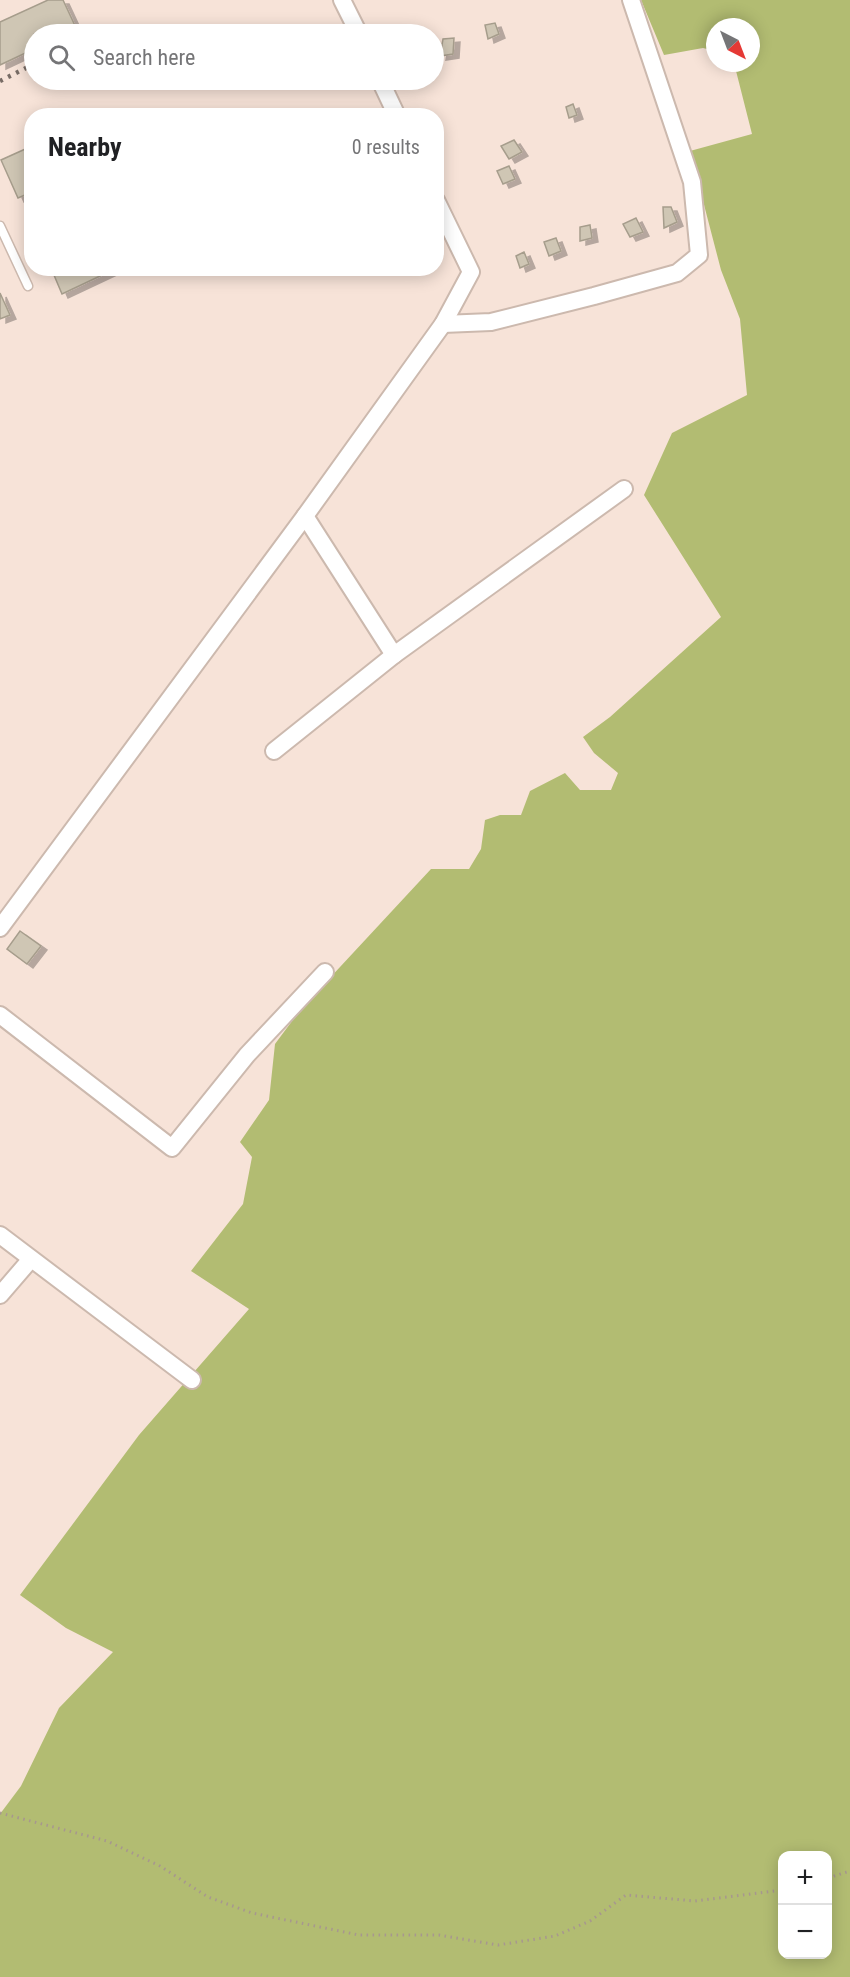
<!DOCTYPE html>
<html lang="en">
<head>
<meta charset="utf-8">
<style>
	:root { --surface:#fff; --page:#f6f6f6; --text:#202124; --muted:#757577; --line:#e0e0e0 }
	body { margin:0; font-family:"Roboto Condensed",sans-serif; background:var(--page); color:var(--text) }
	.controls { position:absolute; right:18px; bottom:18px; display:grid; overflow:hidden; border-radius:12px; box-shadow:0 3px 15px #0003 }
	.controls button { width:54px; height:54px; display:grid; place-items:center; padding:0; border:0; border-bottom:2px solid var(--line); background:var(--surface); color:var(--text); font:30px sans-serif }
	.compass { position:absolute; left:706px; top:18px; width:54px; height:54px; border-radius:50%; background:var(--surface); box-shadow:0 3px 15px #0003; rotate:138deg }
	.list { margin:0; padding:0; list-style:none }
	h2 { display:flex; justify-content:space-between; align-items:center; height:78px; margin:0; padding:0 24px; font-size:26px }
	h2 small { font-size:20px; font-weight:400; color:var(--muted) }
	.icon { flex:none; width:33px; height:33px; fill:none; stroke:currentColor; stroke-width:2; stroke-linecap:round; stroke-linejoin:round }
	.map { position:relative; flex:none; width:850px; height:1977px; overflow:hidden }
	.search { position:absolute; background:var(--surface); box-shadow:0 3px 15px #0003; left:24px; top:24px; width:420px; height:66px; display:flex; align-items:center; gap:15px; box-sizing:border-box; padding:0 21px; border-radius:33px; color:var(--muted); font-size:22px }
	.panel { position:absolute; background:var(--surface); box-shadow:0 3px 15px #0003; left:24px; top:108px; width:420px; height:168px; border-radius:24px }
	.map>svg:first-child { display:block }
</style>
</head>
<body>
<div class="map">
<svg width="850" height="1977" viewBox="0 0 850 1977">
	<defs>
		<filter id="shadow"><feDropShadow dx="6" dy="4" stdDeviation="0" flood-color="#0004"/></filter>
	</defs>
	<rect width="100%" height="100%" fill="#f7e3d8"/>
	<!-- green -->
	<path fill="#b2bc72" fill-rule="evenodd" d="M641,0H850V1977H0V1814L21,1786L59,1708L113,1652L66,1628L20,1595L139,1435L249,1309L191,1271L243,1204L252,1157L240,1142L269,1100L275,1044L301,1009L431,869H469L481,849L485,820L500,815H521L530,791L565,773L580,790H611L618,773L594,753L583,737L610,717L721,617L644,495L672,433L747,395L740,319L721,270L690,151L752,134L734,63H751V27H715V51L703,48L664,55ZM782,1856H828V1954H782Z"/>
	<!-- building -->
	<g fill="#cfc6b4" stroke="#a69d8c" stroke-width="1.5" filter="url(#shadow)">
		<polygon points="48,0 63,0 77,30 67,34 34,34 34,49 0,65 0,22"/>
		<polygon points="495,23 499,34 488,39 485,25"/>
		<polygon points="454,38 453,54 440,56 443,39"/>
		<polygon points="573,104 577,115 569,118 566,107"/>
		<polygon points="112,109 115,116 98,116"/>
		<polygon points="514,140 522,152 509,159 501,146"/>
		<polygon points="32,146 32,192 18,198 1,160"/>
		<polygon points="509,166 515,179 503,184 497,171"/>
		<polygon points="663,207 671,207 677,222 664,228"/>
		<polygon points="636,218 643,232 630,237 623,224"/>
		<polygon points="590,225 592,238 580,241 580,227"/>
		<polygon points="556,238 561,251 549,256 544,242"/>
		<polygon points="524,252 529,264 520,268 516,256"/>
		<polygon points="51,268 117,268 62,294"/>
		<polygon points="0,293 10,315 0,319"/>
		<polygon points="20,931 41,946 27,964 7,949"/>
	</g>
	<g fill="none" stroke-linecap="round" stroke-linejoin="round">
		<!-- service casing -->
		<g stroke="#ccb9ae" stroke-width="11">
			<polyline id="service" points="0,226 28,286"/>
		</g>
		<!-- minor casing -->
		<g stroke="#ccb9ae" stroke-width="20">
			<g id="minor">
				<polyline points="342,0 359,34"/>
				<polyline points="380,80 397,116"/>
				<polyline points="443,324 491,322 594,296 677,273 699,255 692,182 631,0"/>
				<polyline points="305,516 394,655"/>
				<polyline points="274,751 394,655 624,489"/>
				<polyline points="0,928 305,516 443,324 471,272 436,200"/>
				<polyline points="0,1015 172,1148 247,1055 325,972"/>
				<polyline points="0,1235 192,1380"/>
				<polyline points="0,1295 31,1259"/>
			</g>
		</g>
		<!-- path -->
		<g stroke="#a7978f" stroke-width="3" stroke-dasharray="1.5 4.5" stroke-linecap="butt">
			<polyline points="0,1813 107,1841 160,1866 208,1897 252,1913 359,1935 439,1935 498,1945 555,1936 590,1921 626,1895 695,1901 782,1890"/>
			<polyline points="828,1878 850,1871"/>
		</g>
		<!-- service -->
		<use href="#service" stroke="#fff" stroke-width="8"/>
		<!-- minor -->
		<use href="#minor" stroke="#fff" stroke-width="16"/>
		<!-- rail -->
		<polyline stroke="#786c65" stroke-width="4.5" stroke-dasharray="3 6" stroke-linecap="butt" points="0,81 34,64"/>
	</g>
</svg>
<div class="controls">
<button>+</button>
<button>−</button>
</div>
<svg class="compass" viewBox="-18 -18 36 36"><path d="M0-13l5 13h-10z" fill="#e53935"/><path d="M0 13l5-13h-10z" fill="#757577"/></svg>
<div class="search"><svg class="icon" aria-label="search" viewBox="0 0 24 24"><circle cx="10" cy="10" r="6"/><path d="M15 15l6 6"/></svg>Search here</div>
<section class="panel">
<h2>Nearby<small>0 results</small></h2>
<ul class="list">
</ul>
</section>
</div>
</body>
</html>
